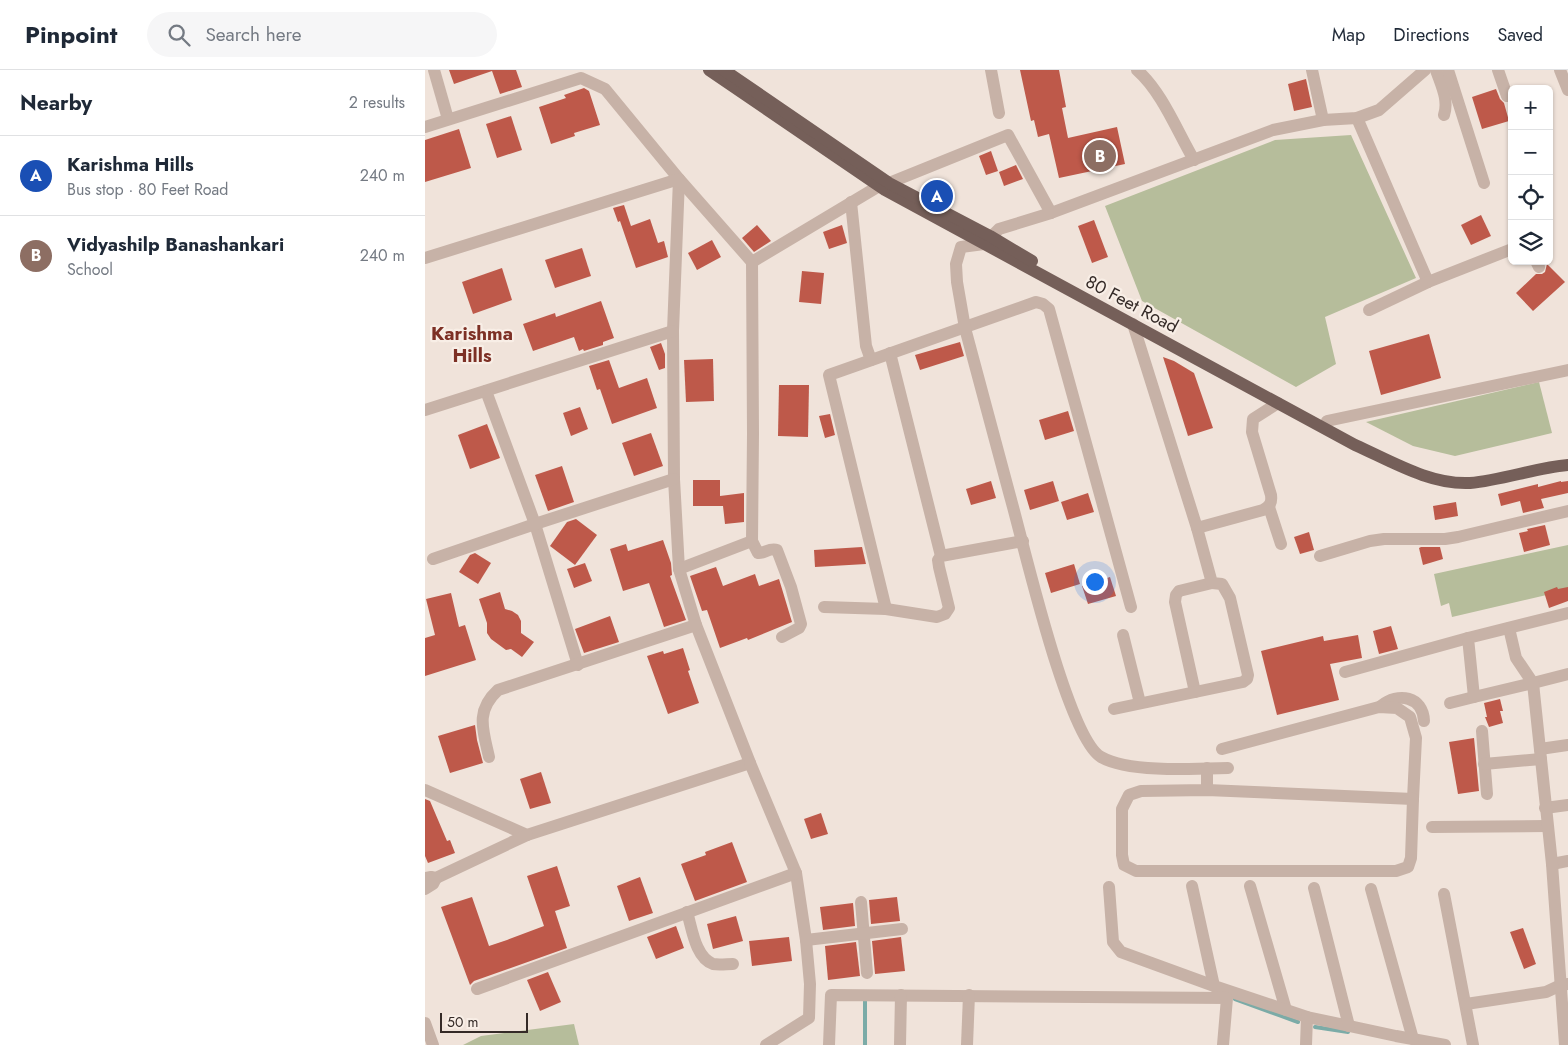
<!DOCTYPE html>
<html lang="en">
<head>
<meta charset="utf-8">
<style>
	:root { --surface:#fff; --page:#f6f6f7; --text:#1f2937; --muted:#747a83; --line:#e0e1e3; --accent:#1f5250 }
	body { margin:0; font-family:Jost,sans-serif; background:var(--page); color:var(--text) }
	.controls { position:absolute; right:15px; top:15px; display:grid; overflow:hidden; border-radius:8px; box-shadow:0 1px 4px #0004 }
	.controls button { width:45px; height:45px; display:grid; place-items:center; padding:0; border:0; border-bottom:1px solid var(--line); background:var(--surface); color:var(--text); font:25px sans-serif }
	.scale { position:absolute; left:15px; bottom:12px; width:88px; box-sizing:border-box; padding-left:5px; border:2px solid #342a27; border-top:0; font-size:14px; line-height:18px; white-space:nowrap; color:#342a27; -webkit-text-stroke:4px #f8eee6; paint-order:stroke }
	.you { position:absolute; left:669px; top:511px; width:18px; height:18px; margin:-12px; border:4px solid #fff; border-radius:50%; background:#1a73e8; box-shadow:0 0 0 8px #1a73e833 }
	.badge { display:grid; place-items:center; width:32px; height:32px; border-radius:50%; background:var(--accent); color:#fff; font-size:16px; font-weight:700 }
	.pin { position:absolute; translate:-50% -50%; border:2px solid #fff; box-shadow:0 1px 5px #0006 }
	.list { margin:0; padding:0; list-style:none }
	h2 { display:flex; justify-content:space-between; align-items:center; height:65px; margin:0; padding:0 20px; font-size:21px }
	h2 small { font-size:16px; font-weight:400; color:var(--muted) }
	.list li { display:grid; grid-template-columns:32px 1fr auto; gap:15px; align-items:center; box-sizing:border-box; height:80px; padding:0 20px; border-top:1px solid var(--line) }
	.list b { display:block; font-size:19px; white-space:nowrap }
	.list p { margin:0; font-size:16px; white-space:nowrap; color:var(--muted) }
	.list em { font-size:16px; font-style:normal; color:var(--muted) }
	.icon { flex:none; width:28px; height:28px; fill:none; stroke:currentColor; stroke-width:2; stroke-linecap:round; stroke-linejoin:round }
	.map { position:relative; flex:none; width:1143px; height:975px; overflow:hidden }
	header { display:flex; align-items:center; gap:30px; box-sizing:border-box; height:70px; padding:0 25px; background:var(--surface); border-bottom:1px solid var(--line) }
	header strong { font-size:24px }
	nav { display:flex; gap:28px; margin-inline-start:auto; font-size:18px }
	.search { width:350px; height:45px; background:var(--page); display:flex; align-items:center; gap:12px; box-sizing:border-box; padding:0 18px; border-radius:28px; color:var(--muted); font-size:19px }
	main { display:flex }
	aside { flex:1; background:var(--surface) }
	.map>svg:first-child { display:block }
</style>
</head>
<body>
<header>
<strong>Pinpoint</strong>
<div class="search"><svg class="icon" aria-label="search" viewBox="0 0 24 24"><circle cx="10" cy="10" r="6"/><path d="M15 15l6 6"/></svg>Search here</div>
<nav><a>Map</a><a>Directions</a><a>Saved</a></nav>
</header>
<main>
<aside>
<h2>Nearby<small>2 results</small></h2>
<ul class="list">
<li><span class="badge" style="background:#1a4fb4">A</span><div><b>Karishma Hills</b><p>Bus stop · 80 Feet Road</p></div><em>240 m</em></li>
<li><span class="badge" style="background:#8d6e63">B</span><div><b>Vidyashilp Banashankari</b><p>School</p></div><em>240 m</em></li>
</ul>
</aside>
<div class="map">
<svg width="1143" height="975" viewBox="0 0 1143 975">
	<rect width="100%" height="100%" fill="#f0e3da"/>
	<!-- green -->
	<g fill="#b6bd9b">
		<polygon points="926,65 991,208 900,247 911,294 871,317 717,231 680,136 850,70"/>
		<polygon points="1114,312 1127,363 1030,386 988,376 941,352"/>
		<polygon points="1143,475 1143,520 1027,547 1024,533 1016,536 1009,504"/>
		<polygon points="149,954 154,975 38,975 56,966"/>
	</g>
	<g fill="none" stroke-linecap="round" stroke-linejoin="round">
		<!-- stream -->
		<g stroke="#7baba7" stroke-width="4">
			<polyline points="810,929 873,952"/>
			<polyline points="890,957 923,962"/>
			<polyline points="440,975 440,927"/>
		</g>
	</g>
	<!-- building -->
	<g fill="#be594a">
		<polygon points="24,0 91,0 97,17 75,24 67,1 29,14"/>
		<polygon points="595,0 634,0 641,37 637,38 643,68 692,57 700,94 634,108 624,64 613,67 609,50 606,51"/>
		<polygon points="881,9 887,37 869,41 863,14"/>
		<polygon points="159,18 164,21 175,55 149,63 150,66 126,74 114,37 141,28 139,25"/>
		<polygon points="1071,19 1075,29 1079,33 1084,51 1057,59 1047,27"/>
		<polygon points="86,46 97,80 72,88 61,54"/>
		<polygon points="34,59 46,98 0,112 0,70"/>
		<polygon points="566,81 573,101 561,105 554,86"/>
		<polygon points="591,95 598,109 579,116 574,102"/>
		<polygon points="199,135 206,156 225,149 233,173 239,171 243,187 211,198 195,151 193,152 188,138"/>
		<polygon points="1056,145 1066,166 1046,175 1036,155"/>
		<polygon points="669,150 683,187 667,193 653,156"/>
		<polygon points="332,155 346,171 329,182 317,168"/>
		<polygon points="417,155 422,173 404,179 398,162"/>
		<polygon points="287,170 296,187 272,200 263,183"/>
		<polygon points="157,178 166,206 130,218 120,190"/>
		<polygon points="1122,194 1140,212 1108,241 1091,223 1111,204 1117,204 1120,202"/>
		<polygon points="77,198 87,230 48,244 37,212"/>
		<polygon points="377,201 399,203 396,234 374,232"/>
		<polygon points="176,231 189,268 178,272 178,275 159,281 158,279 154,281 149,267 108,281 98,254 130,243 131,247"/>
		<polygon points="1004,264 1016,308 956,325 944,281"/>
		<polygon points="535,272 539,286 495,300 490,285"/>
		<polygon points="236,273 240,284 240,298 234,300 225,277"/>
		<polygon points="738,287 749,291 769,303 788,358 763,366"/>
		<polygon points="288,289 289,331 261,332 259,290"/>
		<polygon points="184,290 194,318 222,308 232,338 187,354 175,319 172,320 164,296"/>
		<polygon points="354,315 384,315 383,367 353,366"/>
		<polygon points="155,337 163,359 146,366 138,343"/>
		<polygon points="643,341 649,361 620,370 614,350"/>
		<polygon points="405,344 410,365 400,368 394,346"/>
		<polygon points="62,354 75,388 45,399 33,365"/>
		<polygon points="226,363 238,396 209,406 197,373"/>
		<polygon points="137,396 149,432 123,441 110,405"/>
		<polygon points="268,410 295,410 295,426 319,423 319,452 300,454 298,436 268,436"/>
		<polygon points="566,411 571,428 546,435 541,419"/>
		<polygon points="628,411 634,431 605,440 599,420"/>
		<polygon points="1136,411 1136,412 1143,411 1143,423 1116,429 1119,438 1098,443 1095,431 1076,436 1073,424 1113,414 1113,417"/>
		<polygon points="663,423 669,442 642,450 636,432"/>
		<polygon points="1031,432 1033,446 1010,450 1008,436"/>
		<polygon points="151,449 172,465 150,495 125,476 142,452"/>
		<polygon points="1120,455 1125,475 1099,482 1094,463 1103,461 1102,459"/>
		<polygon points="884,462 889,480 875,484 869,467"/>
		<polygon points="238,470 246,493 247,505 245,506 261,550 239,557 224,513 198,521 185,479 201,474 203,481"/>
		<polygon points="437,477 441,494 390,497 389,480"/>
		<polygon points="996,477 1015,477 1018,489 998,495 994,478"/>
		<polygon points="50,483 66,493 53,514 34,502 45,485"/>
		<polygon points="160,493 167,511 149,518 142,499"/>
		<polygon points="649,494 655,514 626,523 620,503"/>
		<polygon points="291,497 298,516 330,504 334,516 354,509 367,552 323,570 322,568 295,578 282,540 277,541 265,506"/>
		<polygon points="685,507 691,526 663,534 657,516"/>
		<polygon points="1132,517 1133,519 1143,517 1143,531 1124,538 1119,522"/>
		<polygon points="75,522 80,539 87,541 93,545 96,551 96,563 109,572 97,587 86,579 81,580 66,569 62,563 62,553 54,529"/>
		<polygon points="26,523 34,557 40,555 51,590 0,606 0,568 10,565 1,529"/>
		<polygon points="185,546 194,572 159,583 150,559"/>
		<polygon points="966,556 973,579 954,584 948,561"/>
		<polygon points="933,565 937,588 905,594 914,630 852,645 836,581 898,566 899,571"/>
		<polygon points="258,578 265,600 263,601 274,633 243,644 222,586 238,581 239,584"/>
		<polygon points="1075,629 1078,641 1075,641 1078,653 1064,657 1060,647 1062,647 1059,633"/>
		<polygon points="50,655 52,670 58,693 25,703 13,666"/>
		<polygon points="1049,668 1054,721 1033,724 1024,672"/>
		<polygon points="116,702 126,733 105,739 95,709"/>
		<polygon points="0,729 5,731 22,771 25,770 30,783 3,793 0,786"/>
		<polygon points="396,743 403,764 386,769 379,749"/>
		<polygon points="307,772 322,812 270,831 256,794 281,785 280,782"/>
		<polygon points="132,796 145,836 130,841 142,878 49,911 45,915 16,837 47,827 64,876 82,870 119,856 102,806"/>
		<polygon points="215,807 228,843 204,851 192,816"/>
		<polygon points="472,827 475,851 446,854 444,830"/>
		<polygon points="428,833 430,856 398,860 395,837"/>
		<polygon points="311,846 318,871 288,879 282,854"/>
		<polygon points="251,856 259,878 231,889 222,867"/>
		<polygon points="1098,858 1111,894 1099,899 1085,862"/>
		<polygon points="364,867 367,891 327,896 324,871"/>
		<polygon points="476,867 480,901 450,904 447,871"/>
		<polygon points="431,872 435,906 403,910 400,876"/>
		<polygon points="123,902 136,932 115,941 102,910"/>
	</g>
	<g fill="none" stroke-linecap="round" stroke-linejoin="round">
		<!-- minor -->
		<g stroke="#c7b2a7" stroke-width="12">
			<polyline points="9,0 23,49"/>
			<polyline points="566,0 574,43"/>
			<path d="M712,0C737,22 752,61 769,90"/>
			<polyline points="887,0 898,50"/>
			<path d="M1011,0C1016,15 1024,30 1019,45"/>
			<polyline points="1023,0 1059,113"/>
			<polyline points="1073,0 1082,26"/>
			<polyline points="1135,0 1143,20"/>
			<polyline points="932,48 1003,212 1087,179"/>
			<polyline points="0,57 156,8 180,19 254,109 248,261 249,409 254,499 271,555 325,693 102,765 0,720"/>
			<polyline points="464,113 583,65 626,143"/>
			<polyline points="426,132 441,276 446,290"/>
			<polyline points="0,188 254,109 327,192 454,116"/>
			<polyline points="1111,191 1114,197"/>
			<polyline points="944,240 1003,212"/>
			<polyline points="465,283 516,486"/>
			<polyline points="61,321 110,454 153,595"/>
			<polyline points="0,340 248,261"/>
			<polyline points="902,351 1143,300"/>
			<polyline points="844,437 856,474"/>
			<path d="M772,458L838,440C845,436 847,433 846,425L827,362L828,349L853,333"/>
			<path d="M327,471L333,483C339,484 345,477 352,480L366,517L376,554L374,558L357,567"/>
			<polyline points="895,486 945,471 959,469 1020,469 1033,467 1143,441"/>
			<polyline points="8,489 110,454 249,409"/>
			<polyline points="254,499 327,471 328,364 327,192"/>
			<polyline points="399,537 461,539 512,547 520,544 524,538 514,497 513,490 516,486 598,471"/>
			<polyline points="461,539 404,305 611,232 618,234 624,239 706,537"/>
			<polyline points="1084,558 1091,588 1108,613 1143,604"/>
			<polyline points="698,565 715,633"/>
			<polyline points="920,602 1043,568"/>
			<polyline points="770,622 750,532 751,525 754,521 787,513"/>
			<polyline points="1025,633 1049,627"/>
			<path d="M956,636C973,622 998,626 999,651"/>
			<polyline points="689,639 818,612 822,609 823,605 805,528 797,514 787,513 772,458 708,254"/>
			<polyline points="1057,661 1062,724"/>
			<polyline points="797,679 954,637 972,638 985,647 991,668 988,729"/>
			<polyline points="1115,679 1143,675"/>
			<path d="M64,687C58,660 50,641 73,620L271,555"/>
			<polyline points="325,693 371,803 381,870 385,914 384,948 341,975"/>
			<polyline points="1059,694 1116,689"/>
			<path d="M803,698C771,699 704,703 676,687C642,667 598,471 585,426C570,370 555,314 540,258L532,212L531,194L536,177L559,174L574,159L626,143L848,60L898,50L932,48L954,40L1000,0"/>
			<polyline points="782,720 988,729 986,788 983,797 971,801 711,801 699,795 697,785 697,739 704,725 716,721 782,720 782,698"/>
			<polyline points="1120,738 1143,735"/>
			<polyline points="1007,757 1122,756"/>
			<polyline points="1127,794 1143,791"/>
			<polyline points="0,808 6,807 11,808 102,765"/>
			<polyline points="767,816 789,916"/>
			<polyline points="825,816 861,940"/>
			<polyline points="684,817 688,872 696,882 792,917 882,947 971,966 1020,975"/>
			<polyline points="889,818 924,956"/>
			<polyline points="0,819 8,814 11,808"/>
			<polyline points="946,819 988,969"/>
			<polyline points="1019,824 1048,975"/>
			<polyline points="436,832 442,903"/>
			<path d="M262,842C267,858 270,887 288,894C294,895 302,894 308,894"/>
			<polyline points="381,870 477,859"/>
			<polyline points="52,919 371,803"/>
			<polyline points="1041,934 1121,922 1136,915 1143,914"/>
			<polyline points="0,953 8,975"/>
			<polyline points="404,975 406,925 802,928 798,975"/>
			<polyline points="475,975 476,925"/>
			<polyline points="542,975 544,925"/>
			<polyline points="881,975 882,947"/>
			<polyline points="1140,975 1127,794 1108,613 1049,627 1043,568 1143,543"/>
		</g>
		<!-- major -->
		<g stroke="#755f59" stroke-width="12">
			<path d="M284,0L460,120L930,375C966,391 1005,415 1045,413C1078,410 1110,398 1143,395"/>
			<polyline points="299,0 464,113 565,166 607,191"/>
		</g>
	</g>
	<g text-anchor="middle" dominant-baseline="central" stroke-width="4.5" stroke-linejoin="round" paint-order="stroke">
		<!-- street labels -->
		<g font-size="18" fill="#342a27" stroke="#f8eee6">
			<text transform="translate(707 234) rotate(28)">80 Feet Road</text>
		</g>
		<!-- neighbourhood labels -->
		<g font-size="19" font-weight="bold" fill="#7d3025" stroke="#f8eee6">
			<text x="47" y="263">Karishma<tspan x="47" dy="22">Hills</tspan></text>
		</g>
	</g>
</svg>
<div class="controls">
<button>+</button>
<button>−</button>
<button><svg class="icon" aria-label="locate" viewBox="0 0 24 24"><circle cx="12" cy="12" r="6"/><path d="M12 2v4M12 18v4M2 12h4M18 12h4"/></svg></button>
<button><svg class="icon" aria-label="layers" viewBox="0 0 24 24"><path d="M12 4l9 5-9 5-9-5zM3 14l9 5 9-5"/></svg></button>
</div>
<div class="scale">50 m</div>
<div class="you"></div>
<div class="pin badge" style="left:512px;top:126px;background:#1a4fb4">A</div>
<div class="pin badge" style="left:675px;top:86px;background:#8d6e63">B</div>
</div>
</main>
</body>
</html>
